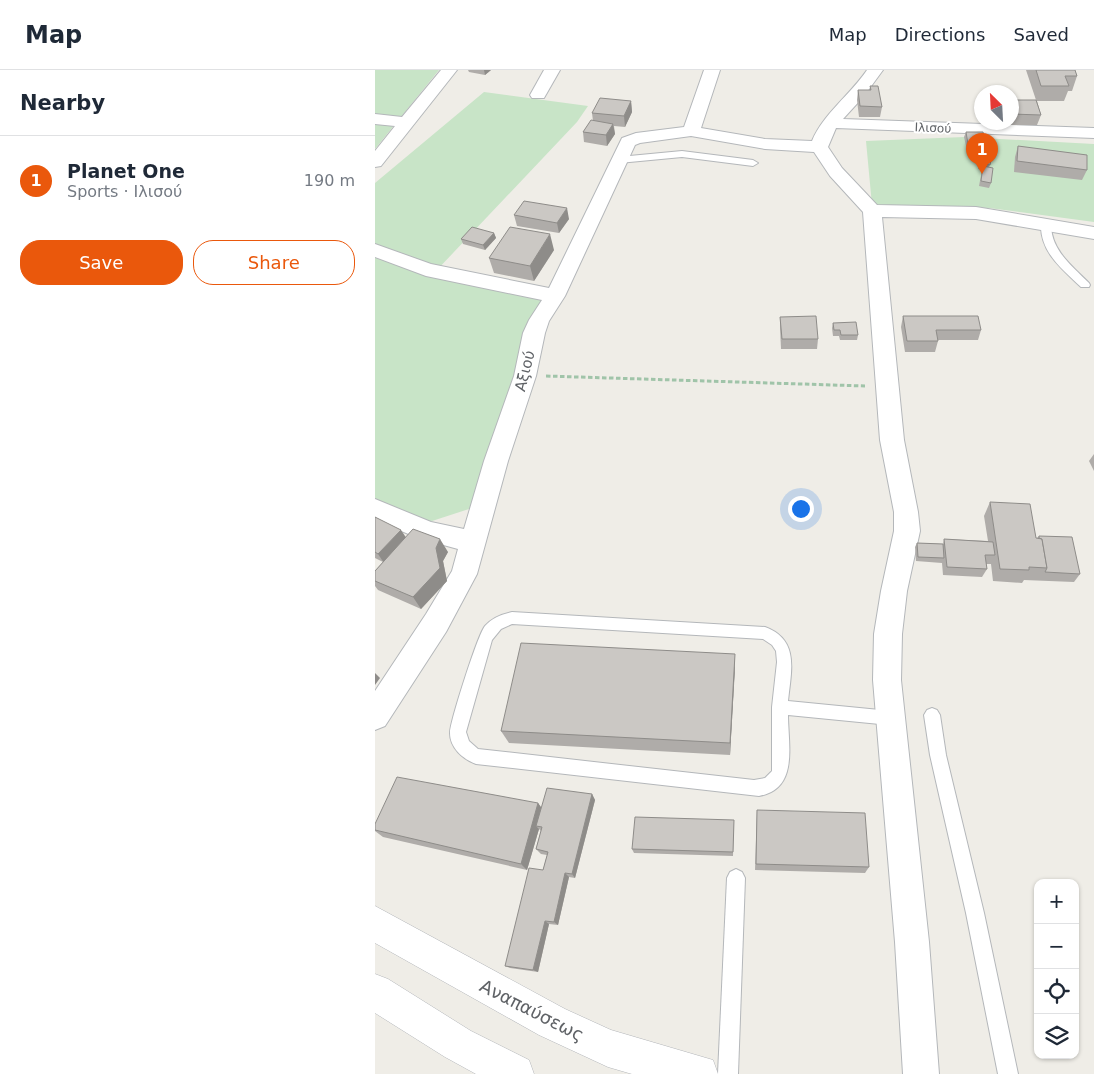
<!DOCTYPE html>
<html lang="en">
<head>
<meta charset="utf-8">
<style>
	:root { --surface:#fff; --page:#f2f2f3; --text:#1f2937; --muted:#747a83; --line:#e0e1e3; --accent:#ea580c }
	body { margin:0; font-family:"DejaVu Sans",sans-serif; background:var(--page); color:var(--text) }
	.controls { position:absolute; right:15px; bottom:15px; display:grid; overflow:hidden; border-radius:10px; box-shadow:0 1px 4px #0004 }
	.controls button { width:45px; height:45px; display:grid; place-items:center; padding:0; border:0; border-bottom:1px solid var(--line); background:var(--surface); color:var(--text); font:25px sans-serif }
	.compass { position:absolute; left:599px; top:15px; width:45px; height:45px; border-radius:50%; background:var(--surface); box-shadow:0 1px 4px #0004; rotate:336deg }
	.you { position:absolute; left:425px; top:438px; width:18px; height:18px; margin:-12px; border:4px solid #fff; border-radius:50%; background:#1a73e8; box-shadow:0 0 0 8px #1a73e833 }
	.badge { display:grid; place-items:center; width:32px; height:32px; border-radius:50%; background:var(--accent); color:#fff; font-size:16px; font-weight:700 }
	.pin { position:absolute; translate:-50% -41px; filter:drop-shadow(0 1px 2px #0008) }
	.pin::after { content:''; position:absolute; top:26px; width:18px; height:15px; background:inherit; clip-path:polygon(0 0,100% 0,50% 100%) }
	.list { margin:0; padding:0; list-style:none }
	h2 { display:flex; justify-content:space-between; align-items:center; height:65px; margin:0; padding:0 20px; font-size:21px }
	h2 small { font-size:16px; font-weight:400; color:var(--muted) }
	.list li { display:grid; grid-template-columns:32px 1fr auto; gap:15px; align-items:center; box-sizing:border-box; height:90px; padding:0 20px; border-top:1px solid var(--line) }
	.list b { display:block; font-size:19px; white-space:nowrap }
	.list p { margin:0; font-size:16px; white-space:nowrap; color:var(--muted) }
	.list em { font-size:16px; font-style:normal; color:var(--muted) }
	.actions { display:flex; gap:10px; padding:15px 20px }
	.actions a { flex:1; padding:11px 0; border:1px solid var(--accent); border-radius:20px; text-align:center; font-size:18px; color:var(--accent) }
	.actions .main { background:var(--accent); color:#fff }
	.icon { flex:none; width:28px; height:28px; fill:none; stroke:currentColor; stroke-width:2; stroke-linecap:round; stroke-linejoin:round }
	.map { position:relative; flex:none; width:719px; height:1004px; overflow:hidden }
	header { display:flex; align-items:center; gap:30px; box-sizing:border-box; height:70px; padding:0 25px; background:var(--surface); border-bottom:1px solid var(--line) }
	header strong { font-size:24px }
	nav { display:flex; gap:28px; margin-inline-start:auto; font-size:18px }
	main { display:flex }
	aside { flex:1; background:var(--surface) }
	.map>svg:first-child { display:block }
</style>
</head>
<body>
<header>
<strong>Map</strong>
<nav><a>Map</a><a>Directions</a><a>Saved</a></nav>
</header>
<main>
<aside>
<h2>Nearby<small></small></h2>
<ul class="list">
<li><span class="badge">1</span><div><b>Planet One</b><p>Sports · Ιλισού</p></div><em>190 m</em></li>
</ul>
<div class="actions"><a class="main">Save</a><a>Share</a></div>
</aside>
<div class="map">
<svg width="719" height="1004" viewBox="0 0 719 1004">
	<rect width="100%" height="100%" fill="#efede7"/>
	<!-- green -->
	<g fill="#c8e4c7">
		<polygon points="0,0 64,0 0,79"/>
		<polygon points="109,22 213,36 202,52 61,201 173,226 97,438 54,452 0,430 0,113"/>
		<polygon points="589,67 719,74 719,152 614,138 497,135 491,71"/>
	</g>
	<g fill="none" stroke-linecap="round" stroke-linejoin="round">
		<!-- service casing -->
		<g stroke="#b4b7ba" stroke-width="2">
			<g id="service">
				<polygon points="307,81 378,90 383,93 378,96 307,87 244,93 239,90 244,87"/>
				<path d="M671,153L676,156C677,181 697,196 714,213L715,215L714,217H706C688,200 666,183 666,156Z"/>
				<path d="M137,542L390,557C425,570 416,601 413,631L515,641L520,643L523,648L520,653L515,655L413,645C413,675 424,719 384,726L101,694C88,689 75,678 75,663C75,652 103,564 110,556C117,548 127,544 137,542ZM137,554L388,569L397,575L401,581L402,592L397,637V701L390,708L379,710L103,679L94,671L91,662L117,570L126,559Z"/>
				<polygon points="557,638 562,640 565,645 571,685 609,843 643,1004 623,1004 591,843 555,685 549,645 552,640"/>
				<polygon points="361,799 367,802 370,808 363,1004 343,1004 352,808 355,802"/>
			</g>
		</g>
		<!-- minor casing -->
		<g stroke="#b4b7ba" stroke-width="2">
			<g id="minor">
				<polygon points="66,0 82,0 6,96 0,97 0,81 20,56 0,54 0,44 27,47"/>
				<polygon points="169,0 185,0 169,28 157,28 155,25"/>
				<path d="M329,0H345L326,58L390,69L437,71C448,44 476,24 492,0H508L489,26L468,49L719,58V68L461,58L453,77L467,98L502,135L601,137L719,157V169L601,149L507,147L529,370L543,442L545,461L532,521L527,564L526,610L554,872L564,1004H528L520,872L498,610L499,564L506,521L519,461V442L505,370L488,142L455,106L439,82L390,79L316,66L265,73L260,75L190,226L174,251L170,263L161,306L133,391L102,504L71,562L10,656L0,660V621L51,544L77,501L83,479L43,468L0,450V429L56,452L89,459L109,391L139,306L148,263L154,250L167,230L51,206L0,187V174L56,194L174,218L247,68L261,63L309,57Z"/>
			</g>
		</g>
		<!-- secondary casing -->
		<g stroke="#b3b6ba" stroke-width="1">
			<g id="secondary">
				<polygon points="0,836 190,939 236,960 338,990 343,1004 257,1004 233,997 164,965 0,873"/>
				<polygon points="0,904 13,909 96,961 154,990 159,1004 101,1004 70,987 0,943"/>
			</g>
		</g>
		<!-- path -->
		<polyline stroke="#a0c4a9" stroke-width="3" stroke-dasharray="4.5 2.5" stroke-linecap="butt" points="171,306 490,316"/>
		<!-- service -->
		<use href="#service" fill="#fff" fill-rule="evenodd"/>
		<!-- minor -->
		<use href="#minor" fill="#fff" fill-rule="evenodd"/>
		<!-- secondary -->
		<use href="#secondary" fill="#fff" fill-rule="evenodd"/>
	</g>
	<!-- wall -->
	<g fill="#afaca9">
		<polygon points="93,0 116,0 110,5 94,2"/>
		<polygon points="651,0 700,0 702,6 697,21 693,21 689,31 662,31 666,45 662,55 632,55 631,52 636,52 636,30 661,30"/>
		<polygon points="495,16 507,37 505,47 484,47 482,30 483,20 495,20"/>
		<polygon points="256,31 257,42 250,57 239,56 240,64 232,76 209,72 208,62 218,51 217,43"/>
		<polygon points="591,62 611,75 610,78 618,80 614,97 616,113 614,118 604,116 607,100 603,99 607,80 592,80 589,67"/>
		<polygon points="643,76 712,100 707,110 639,102 640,87"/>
		<polygon points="139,145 194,149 184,163 142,156"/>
		<polygon points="119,163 121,168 110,180 88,174 86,169"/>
		<polygon points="179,180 159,211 119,203 114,188"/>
		<polygon points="528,246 606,260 603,270 563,270 563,271 560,282 530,282 526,257"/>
		<polygon points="405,247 443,269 442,279 406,279 405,257"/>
		<polygon points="458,253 483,265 482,270 465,270 464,266 458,266 457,258"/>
		<polygon points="719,384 719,401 714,391"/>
		<polygon points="615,432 661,468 662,468 664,466 705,504 699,512 649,510 647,513 618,511 616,494 611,494 612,499 607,507 568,505 567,493 541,491 540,477 542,473 568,474 569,469 613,471 609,446"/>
		<polygon points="0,447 30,467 73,482 68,491 72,511 46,539 3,520 0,516 0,501 8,492 0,488"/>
		<polygon points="360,597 355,685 134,673 126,661"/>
		<polygon points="217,724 220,730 200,808 194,807 183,855 174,854 163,902 135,898 130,896 168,800 172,785 166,784 161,779 166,761 164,759 152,800 8,767 0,761 0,754 163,733 166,738"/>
		<polygon points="382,740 494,797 490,803 380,800"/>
		<polygon points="359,750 358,786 259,783 257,779"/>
	</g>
	<!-- shaded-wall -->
	<g fill="#8e8c89">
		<polygon points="109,0 116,0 110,5"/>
		<polygon points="256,31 257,42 250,57 249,46"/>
		<polygon points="238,54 240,64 232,76 231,65"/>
		<polygon points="192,138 194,149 184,163 182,153"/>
		<polygon points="119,163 121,168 110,180 108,175"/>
		<polygon points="175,164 179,180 159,211 155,196"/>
		<polygon points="26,460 32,469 9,493 3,484"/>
		<polygon points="65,469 73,482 68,491 72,511 46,539 38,527"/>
		<polygon points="360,584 360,597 355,685 355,673"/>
		<polygon points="0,603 5,608 0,615"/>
		<polygon points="217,724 220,730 200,808 197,804"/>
		<polygon points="163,733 169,741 161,756 164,759 152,800 146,794"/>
		<polygon points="190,803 194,807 183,855 179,852"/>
		<polygon points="170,851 174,854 163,902 158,900"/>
	</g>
	<!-- building -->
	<g fill="#cbc8c4" stroke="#8e8c89">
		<polygon points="661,0 700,0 702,6 690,6 694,16 666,16"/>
		<polygon points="495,16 503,16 507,37 485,36 483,20 496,20"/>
		<polygon points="225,28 256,31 249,46 217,43"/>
		<polygon points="636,30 661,30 666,45 636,44"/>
		<polygon points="216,50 238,54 231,65 208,62"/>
		<polygon points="591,62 608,62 611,75 593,74"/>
		<polygon points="643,76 712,85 712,100 642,91"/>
		<polygon points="608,78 618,80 615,95 605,94"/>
		<polygon points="608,96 618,98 616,113 606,111"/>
		<polygon points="149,131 192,138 182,153 139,145"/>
		<polygon points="97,157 119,163 108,175 86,169"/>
		<polygon points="135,157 175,164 155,196 114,188"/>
		<polygon points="441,246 443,269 407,269 405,247"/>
		<polygon points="528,246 603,246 606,260 561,260 563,271 532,271"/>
		<polygon points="481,252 483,265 466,265 465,260 459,260 458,253"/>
		<polygon points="615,432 655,434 661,468 667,469 672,498 654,497 654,500 625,499"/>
		<polygon points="0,447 26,460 3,484 0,482"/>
		<polygon points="38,459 65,469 61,478 65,498 38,527 0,511 0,501"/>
		<polygon points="664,466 697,467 705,504 670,502 672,498 667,469 664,468"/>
		<polygon points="569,469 618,472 620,485 610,485 612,499 572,497"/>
		<polygon points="542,473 568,474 569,488 543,487"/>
		<polygon points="146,573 360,584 355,673 126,661"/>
		<polygon points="22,707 163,733 146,794 0,760 0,754"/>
		<polygon points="172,718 217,724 197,804 190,803 179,852 170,851 158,900 130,896 154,798 168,800 173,782 161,779 167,757 161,756"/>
		<polygon points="382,740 490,743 494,797 381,794"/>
		<polygon points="260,747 359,750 358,782 257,779"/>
	</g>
	<g text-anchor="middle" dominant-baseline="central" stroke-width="4" stroke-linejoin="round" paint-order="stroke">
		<!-- far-street labels -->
		<g font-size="12" fill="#5f6266" stroke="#fff">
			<text transform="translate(558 58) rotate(2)">Ιλισού</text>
		</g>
		<!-- street labels -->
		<g font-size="15" fill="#5f6266" stroke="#fff">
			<text transform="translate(150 301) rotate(-76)">Αξιού</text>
		</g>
		<!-- near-street labels -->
		<g font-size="18" fill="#5f6266" stroke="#fff">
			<text transform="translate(157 940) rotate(27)">Αναπαύσεως</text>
		</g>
	</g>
</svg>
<div class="controls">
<button>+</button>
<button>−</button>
<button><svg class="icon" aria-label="locate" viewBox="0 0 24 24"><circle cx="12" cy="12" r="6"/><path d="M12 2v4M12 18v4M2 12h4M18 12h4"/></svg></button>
<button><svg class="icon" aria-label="layers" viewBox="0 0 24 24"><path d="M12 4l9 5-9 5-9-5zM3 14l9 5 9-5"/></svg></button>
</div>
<svg class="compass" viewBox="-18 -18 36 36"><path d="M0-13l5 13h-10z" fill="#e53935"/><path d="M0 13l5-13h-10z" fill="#747a83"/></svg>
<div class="you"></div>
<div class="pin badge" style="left:607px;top:104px">1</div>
</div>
</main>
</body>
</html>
